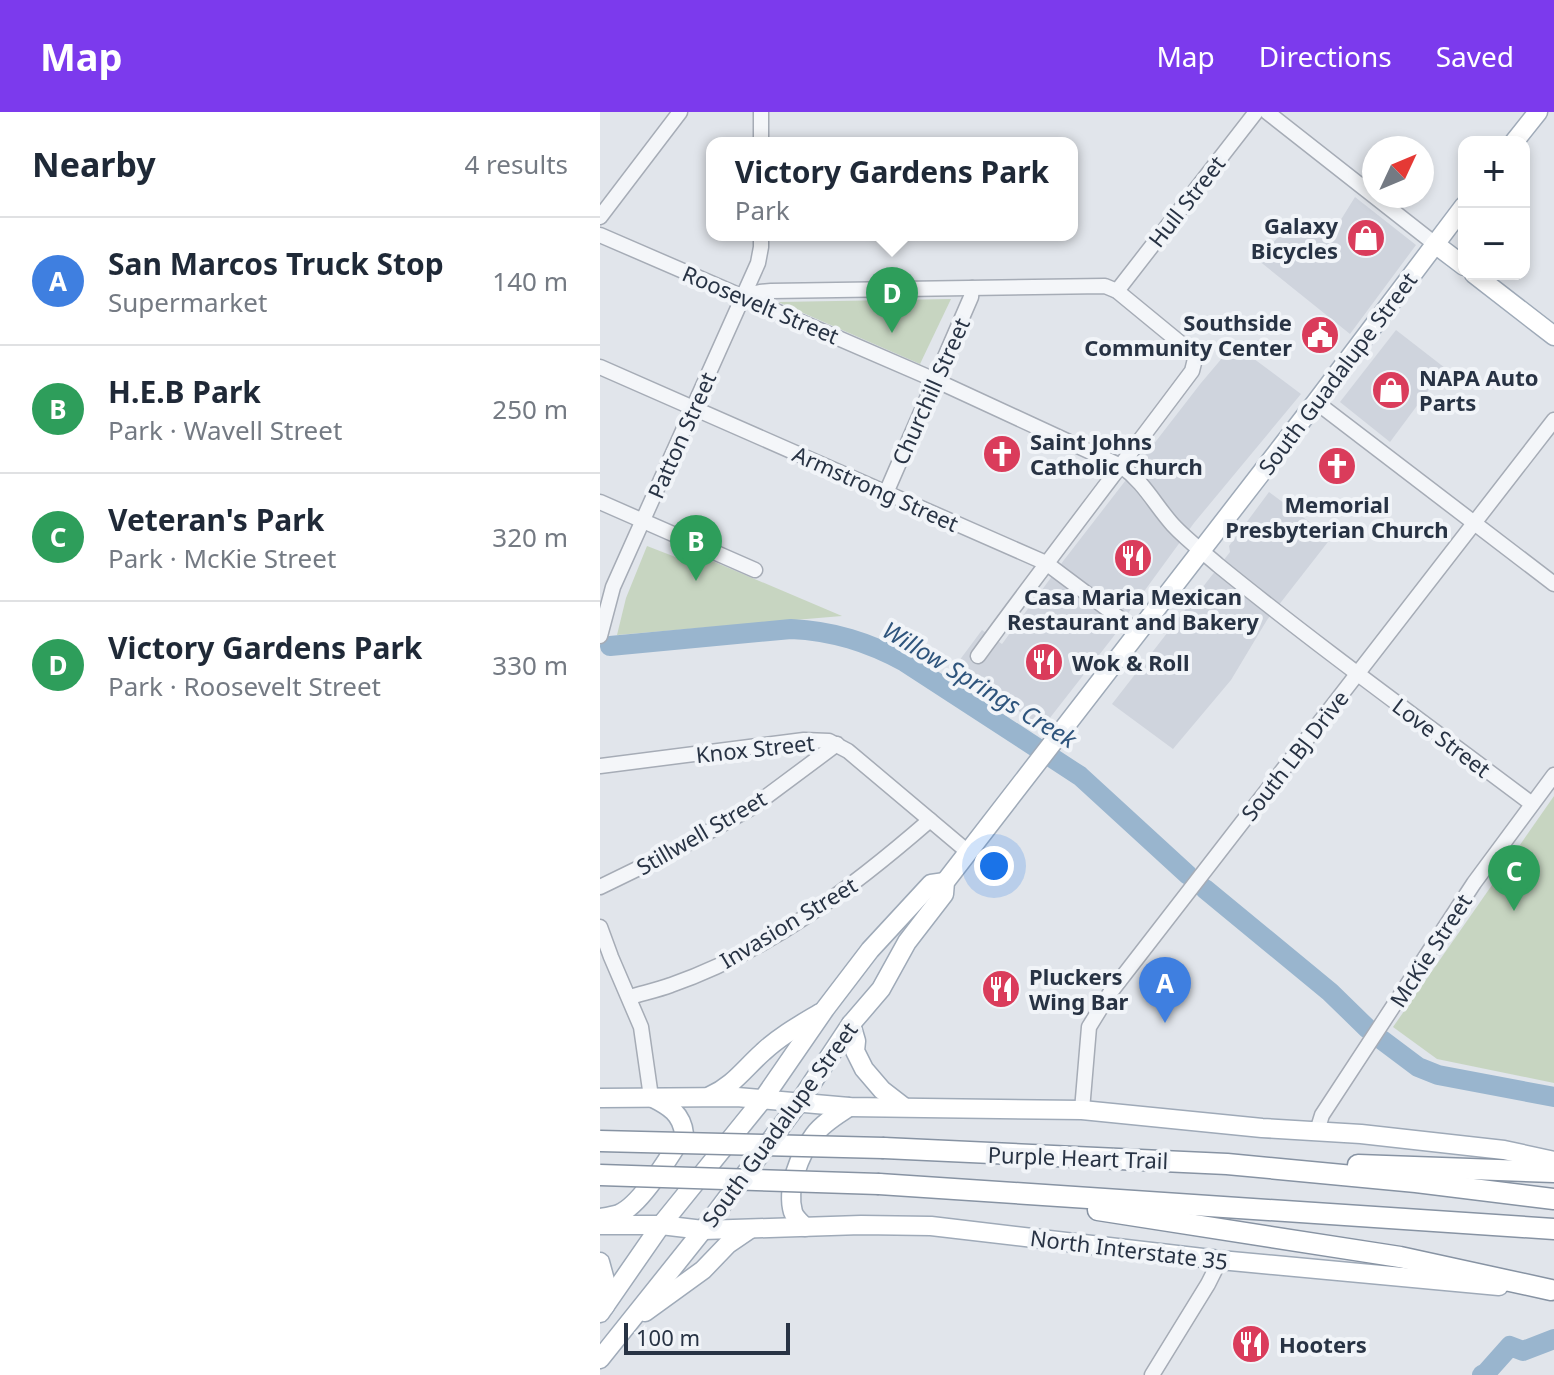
<!DOCTYPE html>
<html lang="en">
<head>
<meta charset="utf-8">
<style>
	:root { --surface:#fff; --page:#f2f2f3; --text:#1f2937; --muted:#747a83; --line:#e0e1e3; --accent:#7c3aed }
	body { margin:0; font-family:"Noto Sans",sans-serif; background:var(--page); color:var(--text) }
	.controls { position:absolute; right:24px; top:24px; display:grid; overflow:hidden; border-radius:16px; box-shadow:0 4px 12px #0003 }
	.controls button { width:72px; height:72px; display:grid; place-items:center; padding:0; border:0; border-bottom:2px solid var(--line); background:var(--surface); color:var(--text); font:40px sans-serif }
	.compass { position:absolute; left:762px; top:24px; width:72px; height:72px; border-radius:50%; background:var(--surface); box-shadow:0 4px 12px #0003; rotate:46deg }
	.scale { position:absolute; left:24px; bottom:20px; width:166px; box-sizing:border-box; padding-left:8px; border:4px solid #283344; border-top:0; font-size:22px; line-height:28px; white-space:nowrap; color:#283344; -webkit-text-stroke:6px #f1f4f8; paint-order:stroke }
	.you { position:absolute; left:394px; top:754px; width:28px; height:28px; margin:-20px; border:6px solid #fff; border-radius:50%; background:#1a73e8; box-shadow:0 0 0 12px #1a73e833 }
	.badge { display:grid; place-items:center; width:52px; height:52px; border-radius:50%; background:var(--accent); color:#fff; font-size:26px; font-weight:700 }
	.pin { position:absolute; translate:-50% -66px; filter:drop-shadow(0 2px 4px #0008) }
	.pin::after { content:''; position:absolute; top:42px; width:28px; height:24px; background:inherit; clip-path:polygon(0 0,100% 0,50% 100%) }
	.popup { position:absolute; left:106px; top:25px; width:372px; height:104px; box-sizing:border-box; display:grid; place-content:center; border-radius:16px; background:var(--surface); filter:drop-shadow(0 2px 6px #0005); font-size:26px; white-space:nowrap; color:var(--muted) }
	.popup b { font-size:30px; color:var(--text) }
	.popup::after { content:''; position:absolute; left:50%; top:100%; margin-left:-16px; border:16px solid transparent; border-top-color:var(--surface) }
	.list { margin:0; padding:0; list-style:none }
	h2 { display:flex; justify-content:space-between; align-items:center; height:104px; margin:0; padding:0 32px; font-size:34px }
	h2 small { font-size:26px; font-weight:400; color:var(--muted) }
	.list li { display:grid; grid-template-columns:52px 1fr auto; gap:24px; align-items:center; box-sizing:border-box; height:128px; padding:0 32px; border-top:2px solid var(--line) }
	.list b { display:block; font-size:30px; white-space:nowrap }
	.list p { margin:0; font-size:26px; white-space:nowrap; color:var(--muted) }
	.list em { font-size:26px; font-style:normal; color:var(--muted) }
	.map { position:relative; flex:none; width:954px; height:1263px; overflow:hidden }
	header { display:flex; align-items:center; gap:48px; box-sizing:border-box; height:112px; padding:0 40px; background:var(--accent); color:#fff }
	header strong { font-size:38px }
	nav { display:flex; gap:44px; margin-inline-start:auto; font-size:28px }
	main { display:flex }
	aside { flex:1; background:var(--surface) }
	.map>svg:first-child { display:block }
</style>
</head>
<body>
<header>
<strong>Map</strong>
<nav><a>Map</a><a>Directions</a><a>Saved</a></nav>
</header>
<main>
<aside>
<h2>Nearby<small>4 results</small></h2>
<ul class="list">
<li><span class="badge" style="background:#3f7fe0">A</span><div><b>San Marcos Truck Stop</b><p>Supermarket</p></div><em>140 m</em></li>
<li><span class="badge" style="background:#2e9e5b">B</span><div><b>H.E.B Park</b><p>Park · Wavell Street</p></div><em>250 m</em></li>
<li><span class="badge" style="background:#2e9e5b">C</span><div><b>Veteran's Park</b><p>Park · McKie Street</p></div><em>320 m</em></li>
<li><span class="badge" style="background:#2e9e5b">D</span><div><b>Victory Gardens Park</b><p>Park · Roosevelt Street</p></div><em>330 m</em></li>
</ul>
</aside>
<div class="map">
<svg width="954" height="1263" viewBox="0 0 954 1263">
	<rect width="100%" height="100%" fill="#e1e5eb"/>
	<!-- built -->
	<g fill="#cfd4dd">
		<polygon points="755,85 816,133 750,222 658,148 693,108 716,112 732,122"/>
		<polygon points="796,218 845,256 790,330 740,290"/>
		<polygon points="634,232 701,282 594,411 529,500 517,520 442,616 356,553 382,518 402,532 464,448 601,271"/>
		<polygon points="669,380 731,426 667,508 631,568 573,637 512,592 630,440 629,434"/>
	</g>
	<!-- green -->
	<g fill="#c7d5c1">
		<polygon points="351,187 320,252 178,190"/>
		<polygon points="47,434 91,451 96,442 242,504 17,523 26,486"/>
		<polygon points="954,684 954,971 837,947 793,915"/>
	</g>
	<g fill="none" stroke-linecap="round" stroke-linejoin="round">
		<!-- river -->
		<g stroke="#99b5ce" stroke-width="20">
			<path d="M10,534L191,517C233,519 268,530 305,550L480,664L588,763"/>
			<polyline points="605,777 730,880 768,917"/>
			<polyline points="782,928 818,955 838,963 954,985"/>
			<polyline points="882,1263 886,1261 910,1234 923,1239 954,1227"/>
		</g>
		<!-- minor casing -->
		<g stroke="#a6acb6" stroke-width="17">
			<g id="minor">
				<polyline points="161,0 161,31"/>
				<polyline points="667,0 835,132"/>
				<polyline points="0,105 80,0"/>
				<path d="M0,123L335,268L521,354C544,370 555,393 573,413C587,428 603,440 618,453C720,536 827,613 932,692"/>
				<polyline points="517,179 656,0"/>
				<path d="M143,184L160,180L171,179L505,174L517,179L590,239L595,247L592,259C521,354 448,448 378,544"/>
				<polyline points="0,255 446,451 538,520"/>
				<polyline points="716,290 954,472"/>
				<polyline points="286,381 371,185 372,176"/>
				<polyline points="0,390 155,458"/>
				<polyline points="0,524 13,475 158,151 161,135 161,123"/>
				<polyline points="0,654 204,628 229,629 248,639 368,740"/>
				<polyline points="0,775 76,738 151,696 237,632"/>
				<polyline points="0,815 11,845 41,915 51,985"/>
				<path d="M30,885C43,881 58,878 71,873C169,839 253,775 330,708"/>
				<polyline points="482,998 489,915 510,881 954,308"/>
				<polyline points="717,1019 722,1003 874,771 954,663"/>
				<polyline points="552,1263 608,1172 620,1148"/>
			</g>
		</g>
		<!-- major casing -->
		<g stroke="#9faab8" stroke-width="21">
			<g id="major">
				<polyline points="914,30 938,0"/>
				<polyline points="835,132 864,154"/>
				<polyline points="874,162 954,224"/>
				<polyline points="251,912 256,929 255,939 264,957 282,978 304,995"/>
				<path d="M110,984C133,974 145,956 163,940C180,924 200,913 220,901"/>
				<polyline points="0,986 137,985 249,995 482,998 662,1016 761,1022 904,1038 954,1049"/>
				<path d="M0,1106C6,1105 13,1104 19,1102C42,1092 70,1043 84,1022C82,1002 69,994 53,986"/>
				<polyline points="0,1113 61,1113 103,1118 261,1113 331,1114 620,1148 899,1174"/>
				<path d="M205,1115C200,1110 195,1106 193,1100C186,1076 200,1042 214,1023C223,1011 237,1003 249,995"/>
				<polyline points="0,1150 6,1172 5,1194"/>
				<polyline points="45,1200 103,1158 128,1132 150,1117"/>
				<polyline points="0,1201 61,1113 163,987 225,897 270,838 331,772 345,770"/>
				<polyline points="0,1247 103,1118 198,992 251,912 281,877 307,830 344,782 345,770 716,290 864,94"/>
			</g>
		</g>
		<!-- highway casing -->
		<g stroke="#8793a3" stroke-width="23">
			<g id="highway">
				<polyline points="284,1036 627,1052 816,1070 954,1087"/>
				<polyline points="758,1053 954,1060"/>
				<polyline points="279,1072 954,1117"/>
				<polyline points="498,1098 800,1145 951,1178"/>
			</g>
		</g>
		<!-- minor -->
		<use href="#minor" stroke="#f4f6f9" stroke-width="14"/>
		<!-- major -->
		<use href="#major" stroke="#fff" stroke-width="18"/>
		<!-- highway -->
		<use href="#highway" stroke="#fff" stroke-width="20"/>
		<!-- highway-bridge casing -->
		<g stroke="#8793a3" stroke-width="23" stroke-linecap="butt">
			<g id="highway-bridge">
				<polyline points="0,1029 284,1036"/>
				<polyline points="0,1063 279,1072"/>
			</g>
		</g>
		<!-- highway-bridge -->
		<use href="#highway-bridge" stroke="#fff" stroke-width="20"/>
	</g>
	<!-- icons -->
	<defs>
		<g id="shop-disc" transform="scale(2)"><circle r="9.5" fill="#da3c5b" stroke="#f1f4f8"/><path d="M-5-2.5h2.3a2.7 3.5 0 0 1 5.4 0H5L5.5 6h-11ZM-1.5-2.5h3a1.5 2.3 0 0 0-3 0Z" fill="#fff"/></g>
		<g id="civic-disc" transform="scale(2)"><circle r="9.5" fill="#da3c5b" stroke="#f1f4f8"/><path d="M-.6-6.5H3V-4.5H.6V-3L4-1V1h2V6H-6V1h2V-1L-.6-3ZM-1.2 2.5V6h2.4V2.5Z" fill="#fff"/></g>
		<g id="church-disc" transform="scale(2)"><circle r="9.5" fill="#da3c5b" stroke="#f1f4f8"/><path d="M-1.2-6h2.4v3.5h3.3v2.4h-3.3V6h-2.4V-.1h-3.3v-2.4h3.3Z" fill="#fff"/></g>
		<g id="restaurant-disc" transform="scale(2)"><circle r="9.5" fill="#da3c5b" stroke="#f1f4f8"/><path d="M-5-6h1v4h1v-4h1v4h1v-4h1v5L-1.5 .5V6h-2V.5L-5-1ZM5-6V6H3V1.5H1.5Q1.5-4 5-6Z" fill="#fff"/></g>
	</defs>
	<g fill-rule="evenodd">
		<use href="#shop-disc" x="766" y="126"/>
		<use href="#civic-disc" x="720" y="223"/>
		<use href="#shop-disc" x="791" y="278"/>
		<use href="#church-disc" x="402" y="342"/>
		<use href="#church-disc" x="737" y="354"/>
		<use href="#restaurant-disc" x="533" y="446"/>
		<use href="#restaurant-disc" x="444" y="550"/>
		<use href="#restaurant-disc" x="401" y="877"/>
		<use href="#restaurant-disc" x="651" y="1232"/>
	</g>
	<g text-anchor="middle" dominant-baseline="central" stroke-width="8" stroke-linejoin="round" paint-order="stroke">
		<!-- street labels -->
		<g font-size="22" fill="#283344" stroke="#f1f4f8">
			<text transform="translate(586 89) rotate(-52)">Hull Street</text>
			<text transform="translate(161 192) rotate(23)">Roosevelt Street</text>
			<text transform="translate(737 261) rotate(-53)">South Guadalupe Street</text>
			<text transform="translate(330 279) rotate(-66)">Churchill Street</text>
			<text transform="translate(81 323) rotate(-66)">Patton Street</text>
			<text transform="translate(276 376) rotate(24)">Armstrong Street</text>
			<text transform="translate(842 625) rotate(37)">Love Street</text>
			<text transform="translate(155 636) rotate(-6)">Knox Street</text>
			<text transform="translate(694 643) rotate(-52)">South LBJ Drive</text>
			<text transform="translate(101 720) rotate(-30)">Stillwell Street</text>
			<text transform="translate(188 810) rotate(-31)">Invasion Street</text>
			<text transform="translate(830 838) rotate(-57)">McKie Street</text>
			<text transform="translate(179 1012) rotate(-54)">South Guadalupe Street</text>
			<text transform="translate(478 1045) rotate(2)">Purple Heart Trail</text>
			<text transform="translate(529 1137) rotate(7)">North Interstate 35</text>
		</g>
		<!-- poi labels -->
		<g font-size="22" font-weight="bold" fill="#283344" stroke="#f1f4f8" text-anchor="start">
			<text x="738" y="113" text-anchor="end">Galaxy<tspan x="738" dy="25">Bicycles</tspan></text>
			<text x="692" y="210" text-anchor="end">Southside<tspan x="692" dy="25">Community Center</tspan></text>
			<text x="819" y="265">NAPA Auto<tspan x="819" dy="25">Parts</tspan></text>
			<text x="430" y="329">Saint Johns<tspan x="430" dy="25">Catholic Church</tspan></text>
			<text x="737" y="392" text-anchor="middle">Memorial<tspan x="737" dy="25">Presbyterian Church</tspan></text>
			<text x="533" y="484" text-anchor="middle">Casa Maria Mexican<tspan x="533" dy="25">Restaurant and Bakery</tspan></text>
			<text x="472" y="550">Wok &amp; Roll</text>
			<text x="429" y="864">Pluckers<tspan x="429" dy="25">Wing Bar</tspan></text>
			<text x="679" y="1232">Hooters</text>
		</g>
		<!-- water labels -->
		<g font-size="24" font-style="italic" fill="#2e547c" stroke="#f1f4f8">
			<text transform="translate(380 572) rotate(31)">Willow Springs Creek</text>
		</g>
	</g>
</svg>
<div class="controls">
<button>+</button>
<button>−</button>
</div>
<svg class="compass" viewBox="-18 -18 36 36"><path d="M0-13l5 13h-10z" fill="#e53935"/><path d="M0 13l5-13h-10z" fill="#747a83"/></svg>
<div class="scale">100 m</div>
<div class="you"></div>
<div class="pin badge" style="left:565px;top:911px;background:#3f7fe0">A</div>
<div class="pin badge" style="left:96px;top:469px;background:#2e9e5b">B</div>
<div class="pin badge" style="left:914px;top:799px;background:#2e9e5b">C</div>
<div class="pin badge" style="left:292px;top:221px;background:#2e9e5b">D</div>
<div class="popup"><b>Victory Gardens Park</b>Park</div>
</div>
</main>
</body>
</html>
